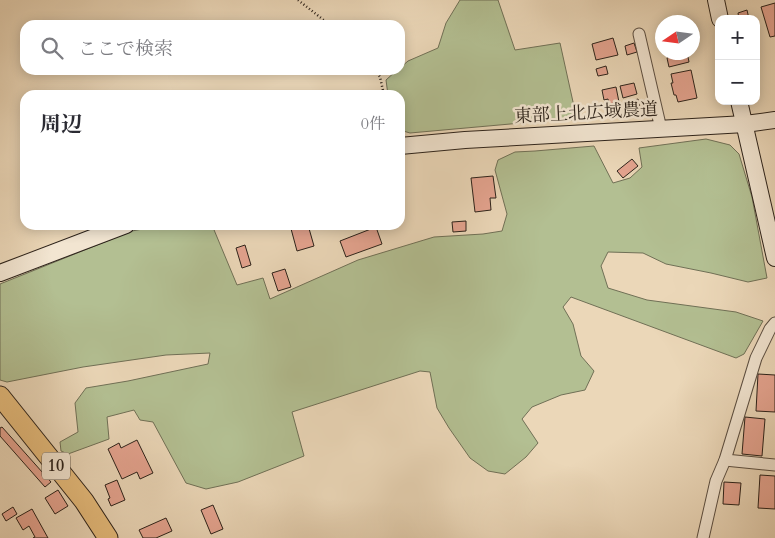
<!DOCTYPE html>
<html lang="ja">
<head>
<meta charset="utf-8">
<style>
	:root { --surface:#fff; --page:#f7f7f7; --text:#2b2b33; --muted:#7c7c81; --line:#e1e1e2 }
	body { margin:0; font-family:Cardo,"Noto Serif JP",serif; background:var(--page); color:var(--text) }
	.controls { position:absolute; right:15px; top:15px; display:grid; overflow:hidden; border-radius:10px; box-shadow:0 2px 12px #0003 }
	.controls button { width:45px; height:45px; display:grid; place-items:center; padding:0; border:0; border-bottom:1px solid var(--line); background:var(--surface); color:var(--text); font:25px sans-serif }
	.compass { position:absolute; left:655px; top:15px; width:45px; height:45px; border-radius:50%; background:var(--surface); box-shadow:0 2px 12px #0003; rotate:257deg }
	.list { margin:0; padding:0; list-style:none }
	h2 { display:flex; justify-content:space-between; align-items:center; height:65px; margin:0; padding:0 20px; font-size:21px }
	h2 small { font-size:16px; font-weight:400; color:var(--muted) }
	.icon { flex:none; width:28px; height:28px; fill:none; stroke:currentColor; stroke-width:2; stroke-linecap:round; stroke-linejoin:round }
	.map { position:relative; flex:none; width:775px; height:538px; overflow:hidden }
	.search { position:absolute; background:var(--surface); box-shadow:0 2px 12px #0003; left:20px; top:20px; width:385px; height:55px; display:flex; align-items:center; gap:12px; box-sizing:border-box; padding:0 18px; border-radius:15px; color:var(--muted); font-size:19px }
	.panel { position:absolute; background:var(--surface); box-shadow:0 2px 12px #0003; left:20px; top:90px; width:385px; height:140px; border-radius:15px }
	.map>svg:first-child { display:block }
</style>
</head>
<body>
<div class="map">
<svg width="775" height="538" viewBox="0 0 775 538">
	<rect width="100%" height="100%" fill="#ebd7b8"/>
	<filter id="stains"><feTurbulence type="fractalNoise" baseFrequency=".004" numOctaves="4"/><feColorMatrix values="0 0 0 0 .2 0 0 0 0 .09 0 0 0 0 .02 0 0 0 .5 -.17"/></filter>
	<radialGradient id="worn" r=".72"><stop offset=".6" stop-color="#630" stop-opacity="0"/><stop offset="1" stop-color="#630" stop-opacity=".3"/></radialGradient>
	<!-- green -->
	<g fill="#b3bf92" stroke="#707056">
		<polygon points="460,0 498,0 515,50 560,43 577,120 555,120 410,133 400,130 400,95 388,95 386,80 397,70 400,70 400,68 408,61 438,48 446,23"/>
		<polygon points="706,139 730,145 739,154 752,197 767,278 748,282 711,273 666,264 643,253 608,252 601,266 608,288 647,300 736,312 763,321 744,354 736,358 571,297 563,307 573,324 581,356 594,371 585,390 561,395 532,407 522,419 538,443 526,457 505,474 488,471 470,458 449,428 437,408 430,372 420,371 292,412 304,456 238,482 206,489 186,483 153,422 140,420 134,410 107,417 109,439 68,454 61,451 60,442 78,432 75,403 86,388 128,381 208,364 210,353 166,355 83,367 7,382 0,380 0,284 132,231 164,225 212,225 237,285 263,278 270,299 358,260 434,237 483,234 502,231 507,214 495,170 498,160 515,152 535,151 594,146 613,183 630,178 642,167 639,148"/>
	</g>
	<!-- building -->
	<g fill="#e5a490" stroke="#2c221a">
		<polygon points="775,3 775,36 770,37 761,7"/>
		<polygon points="747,10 749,19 739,19 738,13"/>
		<polygon points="613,38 618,55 596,60 592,44"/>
		<polygon points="634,43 637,52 627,55 625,46"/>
		<polygon points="669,52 687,52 689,62 669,67 667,58 670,57"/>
		<polygon points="606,66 608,74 598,76 596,69"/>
		<polygon points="691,70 697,98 678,102 676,95 674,95 671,83 673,83 671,74"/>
		<polygon points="634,83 637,94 623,98 620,86"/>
		<polygon points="616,87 619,102 609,104 608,99 604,100 602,90"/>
		<polygon points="638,99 641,113 627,116 624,103"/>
		<polygon points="632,159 638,166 623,178 617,171"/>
		<polygon points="493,176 496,198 490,198 491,210 475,212 471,178"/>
		<polygon points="466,221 466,231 453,232 452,222"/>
		<polygon points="290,225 308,225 314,246 297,251"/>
		<polygon points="376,227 382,244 346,257 340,241"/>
		<polygon points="245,245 251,265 242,268 236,248"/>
		<polygon points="285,269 291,287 278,291 272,273"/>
		<polygon points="758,374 775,375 775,412 756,411"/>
		<polygon points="745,417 765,419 762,456 742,454"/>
		<polygon points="2,427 51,482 45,487 0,436 0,428"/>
		<polygon points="137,440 153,473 140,479 137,472 122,479 108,449 119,443 121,448"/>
		<polygon points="760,475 775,476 775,509 758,508"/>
		<polygon points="117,480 125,500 111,506 108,499 110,498 105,485"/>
		<polygon points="724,482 741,483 739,505 723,504"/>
		<polygon points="58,490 68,506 55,514 45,498"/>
		<polygon points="213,505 223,529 211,534 201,510"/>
		<polygon points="13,507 17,514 6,521 2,514"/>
		<polygon points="32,509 48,538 33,538 35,537 29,526 23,530 16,518"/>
		<polygon points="166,518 172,531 156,538 143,538 139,530"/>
	</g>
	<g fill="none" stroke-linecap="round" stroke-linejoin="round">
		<!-- street casing -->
		<g stroke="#5c4f42" stroke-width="13">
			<g id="street">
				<polyline points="639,34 661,129"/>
				<polyline points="725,460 775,465"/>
				<polyline points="703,538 716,481 725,460 756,358 770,329 775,323"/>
			</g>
		</g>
		<!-- secondary casing -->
		<g stroke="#2c221a" stroke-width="18">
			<g id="secondary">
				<polyline points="716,0 720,19"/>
				<polyline points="739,101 775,258"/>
				<polyline points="400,146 465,140 745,124 775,120"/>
				<polyline points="0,273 126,225"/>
			</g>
		</g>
		<!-- primary casing -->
		<g stroke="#2c221a" stroke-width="21">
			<polyline id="primary" points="0,396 84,501 108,538"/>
		</g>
		<!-- path -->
		<g stroke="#2c221a" stroke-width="2.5" stroke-dasharray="1 2.5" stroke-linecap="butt">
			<polyline points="298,0 330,25"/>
			<polyline points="375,70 380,77 384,95"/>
		</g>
		<!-- street -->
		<use href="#street" stroke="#f2e5d1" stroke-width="11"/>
		<!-- secondary -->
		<use href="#secondary" stroke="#f2e5d1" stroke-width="16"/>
		<!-- primary -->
		<use href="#primary" stroke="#e6bc7c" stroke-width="19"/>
	</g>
	<g text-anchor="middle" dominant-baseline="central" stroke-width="5" stroke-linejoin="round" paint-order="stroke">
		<!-- shield labels -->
		<rect fill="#f2e5d1" stroke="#675c51" stroke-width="1" x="42" y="452.5" width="28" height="27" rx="4"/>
		<g font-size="16" font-weight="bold" fill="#2c221a">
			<text x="56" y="466">10</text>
		</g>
		<!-- street labels -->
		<g font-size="18" fill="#2c221a" stroke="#f2e5d1">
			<text transform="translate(586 113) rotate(-3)">東部上北広域農道</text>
		</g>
	</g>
	<rect width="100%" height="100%" filter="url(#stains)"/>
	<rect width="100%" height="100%" fill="url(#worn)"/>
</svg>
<div class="controls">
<button>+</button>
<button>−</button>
</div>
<svg class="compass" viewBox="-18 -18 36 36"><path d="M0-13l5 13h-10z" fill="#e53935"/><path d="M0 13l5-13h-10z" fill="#7c7c81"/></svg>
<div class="search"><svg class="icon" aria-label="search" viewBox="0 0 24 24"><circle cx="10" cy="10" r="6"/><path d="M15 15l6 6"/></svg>ここで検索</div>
<section class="panel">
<h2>周辺<small>0件</small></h2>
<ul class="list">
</ul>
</section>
</div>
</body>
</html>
